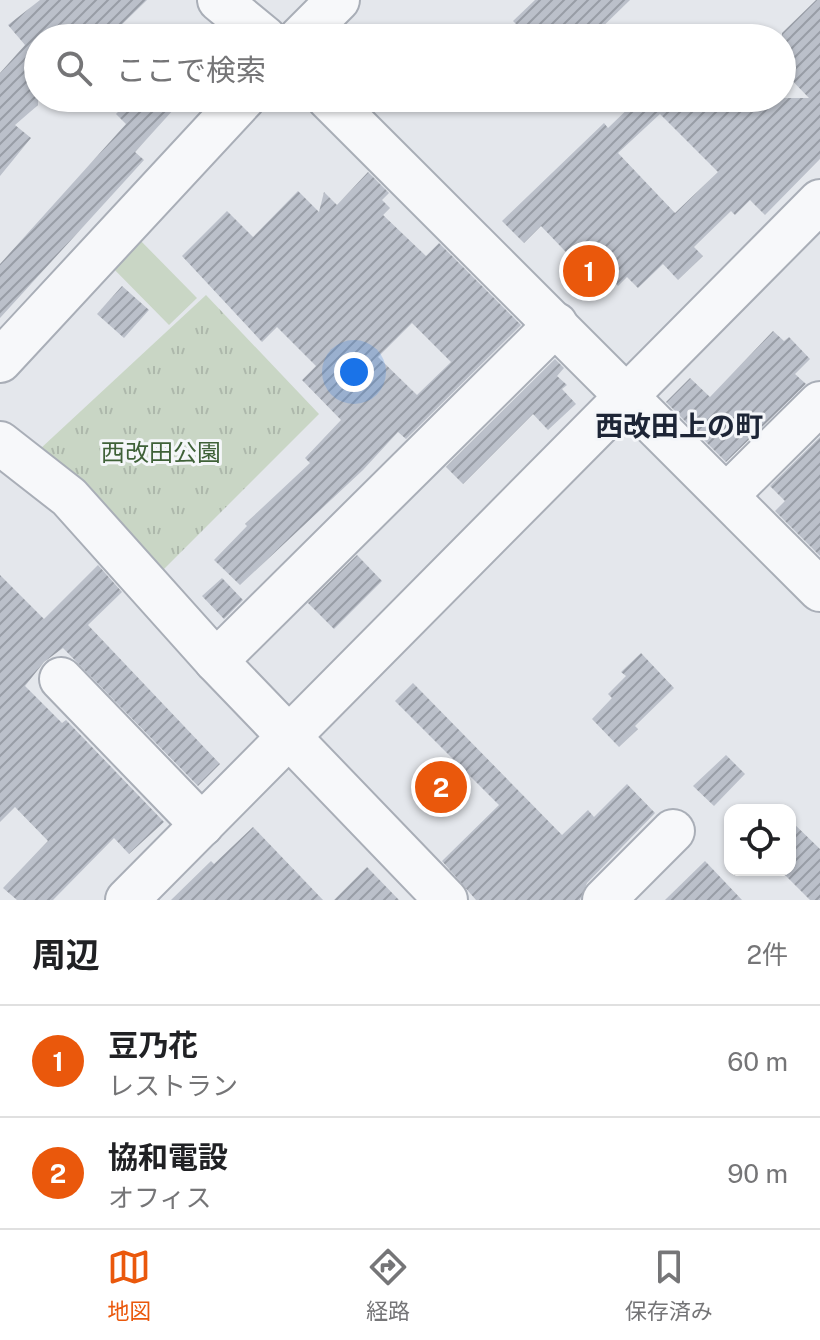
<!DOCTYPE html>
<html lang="ja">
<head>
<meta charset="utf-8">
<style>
	:root { --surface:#fff; --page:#f2f2f2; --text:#202124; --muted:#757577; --line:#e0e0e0; --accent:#ea580c }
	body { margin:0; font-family:"Public Sans","Noto Sans JP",sans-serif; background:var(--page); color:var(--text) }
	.controls { position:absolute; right:24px; bottom:24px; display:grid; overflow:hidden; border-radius:16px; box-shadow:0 2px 6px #0004 }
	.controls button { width:72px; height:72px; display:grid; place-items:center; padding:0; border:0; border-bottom:2px solid var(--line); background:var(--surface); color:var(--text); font:40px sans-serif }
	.you { position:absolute; left:354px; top:372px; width:28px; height:28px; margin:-20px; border:6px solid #fff; border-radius:50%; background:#1a73e8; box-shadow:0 0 0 12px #1a73e833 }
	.badge { display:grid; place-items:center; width:52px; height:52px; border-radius:50%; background:var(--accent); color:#fff; font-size:26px; font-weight:700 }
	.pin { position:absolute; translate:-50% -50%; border:4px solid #fff; box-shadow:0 2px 8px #0006 }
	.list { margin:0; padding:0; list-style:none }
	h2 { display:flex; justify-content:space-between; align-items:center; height:104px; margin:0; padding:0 32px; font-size:34px }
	h2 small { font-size:26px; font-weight:400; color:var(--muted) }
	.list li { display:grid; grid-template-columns:52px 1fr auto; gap:24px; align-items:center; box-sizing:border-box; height:112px; padding:0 32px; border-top:2px solid var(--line) }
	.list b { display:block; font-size:30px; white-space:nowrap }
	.list p { margin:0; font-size:26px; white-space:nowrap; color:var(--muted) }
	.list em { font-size:26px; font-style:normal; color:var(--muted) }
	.icon { flex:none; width:44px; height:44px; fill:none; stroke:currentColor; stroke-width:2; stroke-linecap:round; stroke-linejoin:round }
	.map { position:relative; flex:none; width:820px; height:900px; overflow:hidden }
	.search { position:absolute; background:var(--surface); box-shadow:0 2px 6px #0004; left:24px; right:24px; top:24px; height:88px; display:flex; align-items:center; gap:20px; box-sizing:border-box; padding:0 28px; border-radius:44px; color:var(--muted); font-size:30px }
	.sheet { height:328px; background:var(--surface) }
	nav { display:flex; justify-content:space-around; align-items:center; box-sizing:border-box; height:112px; border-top:2px solid var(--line); background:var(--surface); font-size:22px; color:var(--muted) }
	nav a { display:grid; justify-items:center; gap:4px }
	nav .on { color:var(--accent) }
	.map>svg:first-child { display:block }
</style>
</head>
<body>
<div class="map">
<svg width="820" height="900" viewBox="0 0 820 900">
	<defs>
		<pattern id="park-tufts" width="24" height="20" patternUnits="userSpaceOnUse" patternTransform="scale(2)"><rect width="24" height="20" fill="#c9d6c5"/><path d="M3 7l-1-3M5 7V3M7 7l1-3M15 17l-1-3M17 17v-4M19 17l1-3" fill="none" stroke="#adb8ab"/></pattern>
		<pattern id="building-hatch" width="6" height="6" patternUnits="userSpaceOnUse" patternTransform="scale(2)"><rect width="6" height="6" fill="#bbc0ca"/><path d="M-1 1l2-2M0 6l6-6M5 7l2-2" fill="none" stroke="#989da6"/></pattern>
	</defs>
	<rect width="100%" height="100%" fill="#e4e7ec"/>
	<!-- grass -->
	<polygon fill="#c9d6c5" points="135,235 197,298 169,325 107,262"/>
	<!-- park -->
	<polygon fill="url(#park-tufts)" points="206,295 319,414 156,577 40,449"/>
	<!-- building -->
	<g fill="url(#building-hatch)" fill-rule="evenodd">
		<polygon points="40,0 147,0 108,38 38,38 38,105 15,125 31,138 0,176 0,73 25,45 8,25"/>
		<polygon points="535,0 630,0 591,38 530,38 513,21"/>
		<path d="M816,0H820V159L765,215L750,200L735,215L731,211L694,247L703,256L678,280L663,264L638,288L627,277L618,286L606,273L600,278L592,270L587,274L541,226L524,243L502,221L604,123L608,128L639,98H809L782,70V33ZM660,114L718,172L675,213L618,153Z"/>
		<polygon points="100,98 184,98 135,152 144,160 0,318 0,264 126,124 116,114 118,112"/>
		<path d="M368,172L389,193L382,200L390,208L383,215L426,256L439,243L521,325L406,439L398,432L363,470L240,585L214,560L247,526L245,524L310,463L305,458L341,420L302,380L316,366L277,327L262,342L182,256L227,211L253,237L298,191L319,212L324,192L337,205ZM412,323L451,362L417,395L378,357Z"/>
		<polygon points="122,286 149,310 124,338 97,314"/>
		<polygon points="773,331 784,341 789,337 810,359 795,374 806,384 726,462 666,402 690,378 710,397"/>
		<polygon points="555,359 564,368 557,376 567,385 562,389 576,404 548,430 533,414 463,484 446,467"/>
		<polygon points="820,437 820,556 775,511 785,501 770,486"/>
		<polygon points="357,555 382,581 334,629 308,603"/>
		<polygon points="98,565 122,592 88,625 220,764 198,786 63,648 44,662 25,686 62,723 66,720 164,822 129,854 114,838 53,900 17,900 3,888 48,841 15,807 0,822 0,575 44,619"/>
		<polygon points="222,578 243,600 224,619 202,596"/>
		<polygon points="641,653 674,688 635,726 638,729 619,747 592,719 612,698 608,694 626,676 621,672"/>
		<polygon points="413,683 562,835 588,810 594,817 627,784 655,813 587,883 580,900 476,900 442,861 499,805 395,701"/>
		<polygon points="726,755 745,774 714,806 693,786"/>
		<polygon points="790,820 820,849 820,900 810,900 781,871 790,870"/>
		<polygon points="253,827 323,900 171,900 211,861 214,864"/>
		<polygon points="705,861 742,900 665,900"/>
		<polygon points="367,867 399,900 334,900"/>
	</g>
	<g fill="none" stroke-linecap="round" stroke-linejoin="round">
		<!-- minor casing -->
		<g stroke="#a9aeb7" stroke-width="46">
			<g id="minor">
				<polyline points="219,0 265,38"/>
				<polyline points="300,38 338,0"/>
				<polyline points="328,98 820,590"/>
				<polyline points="0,361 244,98"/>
				<polyline points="0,443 69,497 216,661 446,900"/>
				<polyline points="727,495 820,403"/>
				<polyline points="216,661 556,324"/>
				<polyline points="61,679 202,825"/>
				<polyline points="127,900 820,201"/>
				<polyline points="604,900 673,831"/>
			</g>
		</g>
		<!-- minor -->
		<use href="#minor" stroke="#f7f8fa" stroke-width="42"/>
	</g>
	<g text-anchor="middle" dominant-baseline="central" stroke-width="6" stroke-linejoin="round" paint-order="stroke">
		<!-- park labels -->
		<g font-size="24" fill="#3f6138" stroke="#f4f6f9">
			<text x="161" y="452">西改田公園</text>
		</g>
		<!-- quarter labels -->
		<g font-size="28" font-weight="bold" fill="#1d2536" stroke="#f4f6f9">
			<text x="679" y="425">西改田上の町</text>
		</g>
	</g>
</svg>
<div class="controls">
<button><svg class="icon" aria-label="locate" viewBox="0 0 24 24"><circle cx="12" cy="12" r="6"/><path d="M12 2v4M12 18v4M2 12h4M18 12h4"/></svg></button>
</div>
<div class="you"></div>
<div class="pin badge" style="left:589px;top:271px">1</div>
<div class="pin badge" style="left:441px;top:787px">2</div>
<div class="search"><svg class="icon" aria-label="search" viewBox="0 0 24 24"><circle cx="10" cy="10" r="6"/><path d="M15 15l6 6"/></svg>ここで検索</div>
</div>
<section class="sheet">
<h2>周辺<small>2件</small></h2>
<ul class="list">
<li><span class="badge">1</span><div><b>豆乃花</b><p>レストラン</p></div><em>60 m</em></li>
<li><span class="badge">2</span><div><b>協和電設</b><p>オフィス</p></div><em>90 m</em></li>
</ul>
</section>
<nav>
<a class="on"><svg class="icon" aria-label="map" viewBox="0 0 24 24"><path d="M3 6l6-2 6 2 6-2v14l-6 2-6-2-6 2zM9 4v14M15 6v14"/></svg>地図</a>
<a><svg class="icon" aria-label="directions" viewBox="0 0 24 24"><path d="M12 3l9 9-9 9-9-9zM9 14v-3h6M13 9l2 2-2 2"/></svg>経路</a>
<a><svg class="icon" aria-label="saved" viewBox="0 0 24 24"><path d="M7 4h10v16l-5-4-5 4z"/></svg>保存済み</a>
</nav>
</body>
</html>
